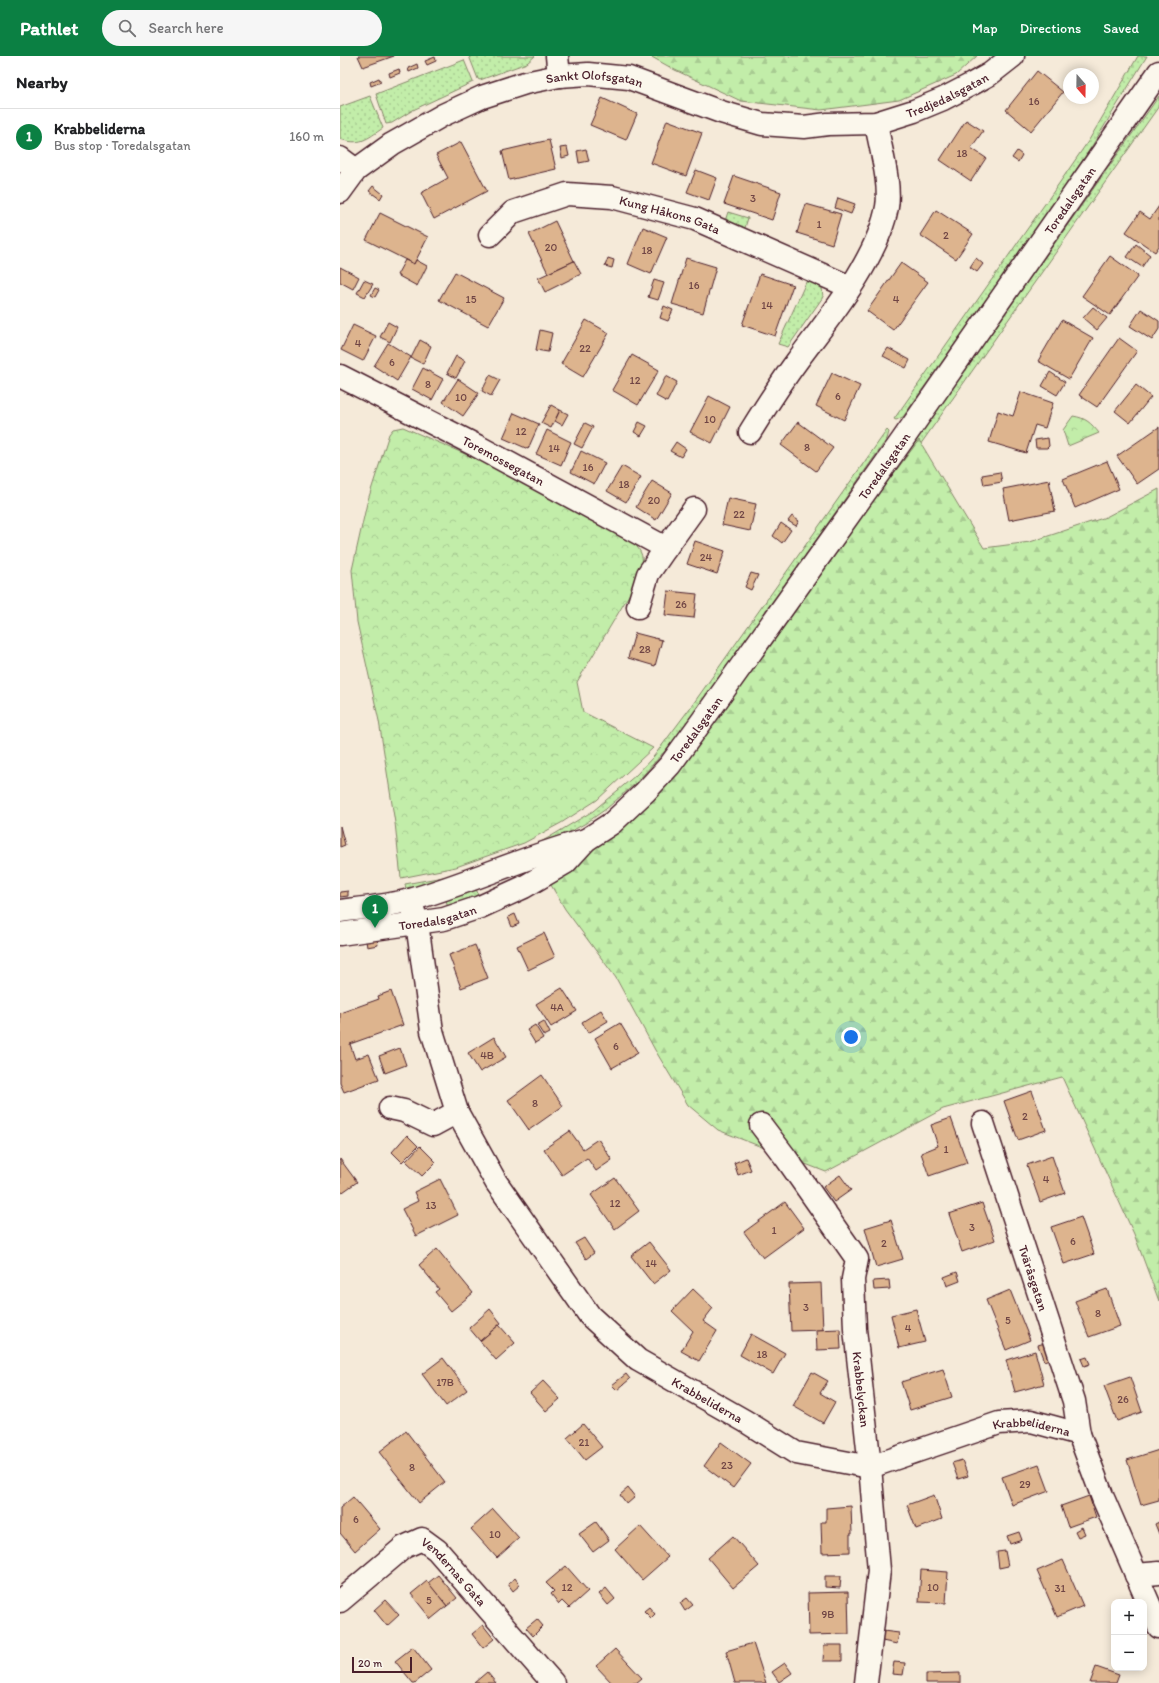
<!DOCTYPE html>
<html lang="en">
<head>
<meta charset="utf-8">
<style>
	:root { --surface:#fff; --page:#f6f6f6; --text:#202124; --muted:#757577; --line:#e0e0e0; --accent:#0b8043 }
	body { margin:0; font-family:Itim,sans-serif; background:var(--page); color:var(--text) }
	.controls { position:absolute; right:12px; bottom:12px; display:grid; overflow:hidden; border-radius:8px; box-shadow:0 2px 10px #0003 }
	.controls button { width:36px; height:36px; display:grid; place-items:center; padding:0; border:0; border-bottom:1px solid var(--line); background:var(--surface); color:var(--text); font:20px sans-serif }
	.compass { position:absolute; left:723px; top:12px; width:36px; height:36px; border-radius:50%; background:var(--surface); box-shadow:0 2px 10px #0003; rotate:160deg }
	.scale { position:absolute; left:12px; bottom:10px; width:60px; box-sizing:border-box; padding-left:4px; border:2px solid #4a1f2b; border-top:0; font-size:11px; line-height:14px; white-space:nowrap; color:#4a1f2b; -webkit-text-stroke:3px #fbf7ec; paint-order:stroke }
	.you { position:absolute; left:511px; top:981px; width:14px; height:14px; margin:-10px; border:3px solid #fff; border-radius:50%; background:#1a73e8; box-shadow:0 0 0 6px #1a73e833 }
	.badge { display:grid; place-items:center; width:26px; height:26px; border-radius:50%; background:var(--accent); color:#fff; font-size:13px; font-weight:700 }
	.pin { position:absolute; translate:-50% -33px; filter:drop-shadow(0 1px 2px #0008) }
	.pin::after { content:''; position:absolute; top:21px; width:14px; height:12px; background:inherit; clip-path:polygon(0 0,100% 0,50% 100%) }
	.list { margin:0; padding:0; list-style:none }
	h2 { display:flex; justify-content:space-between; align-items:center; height:52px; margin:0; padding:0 16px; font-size:17px }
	h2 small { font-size:13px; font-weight:400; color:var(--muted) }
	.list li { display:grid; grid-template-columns:26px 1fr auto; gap:12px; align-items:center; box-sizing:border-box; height:56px; padding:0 16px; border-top:1px solid var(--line) }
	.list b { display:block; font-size:15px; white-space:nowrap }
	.list p { margin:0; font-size:13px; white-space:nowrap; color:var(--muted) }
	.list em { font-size:13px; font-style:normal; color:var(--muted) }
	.icon { flex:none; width:22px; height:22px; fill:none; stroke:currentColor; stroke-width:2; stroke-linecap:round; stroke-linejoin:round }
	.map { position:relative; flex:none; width:819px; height:1627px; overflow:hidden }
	header { display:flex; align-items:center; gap:24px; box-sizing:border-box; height:56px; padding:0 20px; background:var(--accent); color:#fff }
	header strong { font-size:19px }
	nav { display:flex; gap:22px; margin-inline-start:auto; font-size:14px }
	.search { width:280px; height:36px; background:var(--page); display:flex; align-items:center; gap:10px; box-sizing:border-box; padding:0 14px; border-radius:22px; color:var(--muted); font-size:15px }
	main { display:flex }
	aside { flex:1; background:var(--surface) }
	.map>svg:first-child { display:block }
</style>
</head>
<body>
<header>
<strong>Pathlet</strong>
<div class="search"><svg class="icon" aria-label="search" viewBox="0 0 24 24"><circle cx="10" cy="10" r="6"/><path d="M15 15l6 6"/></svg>Search here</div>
<nav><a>Map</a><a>Directions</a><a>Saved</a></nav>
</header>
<main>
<aside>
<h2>Nearby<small></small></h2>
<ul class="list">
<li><span class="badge">1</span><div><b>Krabbeliderna</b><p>Bus stop · Toredalsgatan</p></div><em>160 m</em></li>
</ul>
</aside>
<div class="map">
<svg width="819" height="1627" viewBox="0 0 819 1627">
	<defs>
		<pattern id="grass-dots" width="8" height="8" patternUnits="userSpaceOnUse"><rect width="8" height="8" fill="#c2eda9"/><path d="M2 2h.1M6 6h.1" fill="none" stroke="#a8cb92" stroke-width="1.8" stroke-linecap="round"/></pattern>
		<pattern id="forest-firs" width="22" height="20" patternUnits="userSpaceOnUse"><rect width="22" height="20" fill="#c2eda9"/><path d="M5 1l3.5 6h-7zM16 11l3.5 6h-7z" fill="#a8cb92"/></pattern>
		<pattern id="park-crowns" width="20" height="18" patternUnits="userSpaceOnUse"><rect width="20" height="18" fill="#c2eda9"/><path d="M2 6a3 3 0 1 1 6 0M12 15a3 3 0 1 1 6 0" fill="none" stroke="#a8cb92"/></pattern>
	</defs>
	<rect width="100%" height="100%" fill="#f5ead9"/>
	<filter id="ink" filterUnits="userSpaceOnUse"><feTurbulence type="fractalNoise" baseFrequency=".025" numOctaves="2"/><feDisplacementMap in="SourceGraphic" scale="8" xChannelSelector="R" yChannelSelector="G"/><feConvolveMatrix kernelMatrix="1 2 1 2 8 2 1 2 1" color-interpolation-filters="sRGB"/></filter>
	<g filter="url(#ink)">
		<!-- grass -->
		<g fill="url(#grass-dots)" stroke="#86866a">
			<polygon points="129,0 195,0 187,7 140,24 138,23"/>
			<polygon points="798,0 807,0 752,90 715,146 563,361 556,364 554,363 709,142 749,84"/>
			<polygon points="124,4 133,26 73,54 52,67 46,68 36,38"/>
			<path d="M30,40L43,72C27,83 20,90 0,83V51Z"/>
			<polygon points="819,40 819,50 549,433 362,685"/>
			<polygon points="388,156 408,162 404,175 384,168"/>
			<polygon points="467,224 482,232 483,241 448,291 438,288"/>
			<polygon points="547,374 549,376 547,383 347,668 324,696 296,727 266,753 246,767 210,787 67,838 65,828 114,819 182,796 208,782 253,755 296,719 314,700 353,648"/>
			<polygon points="136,833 139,840 109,852 107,849 106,841"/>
		</g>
		<!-- forest -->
		<g fill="url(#forest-firs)" stroke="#86866a">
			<polygon points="310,0 637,0 616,19 559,44 481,54 401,45 335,14"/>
			<polygon points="579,384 644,492 690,486 766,461 819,433 819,1245 794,1178 722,1021 603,1053 486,1116 378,1074 348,1049 315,994 276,922 225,853 208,824 250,796 302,749 351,698 536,441"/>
		</g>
		<!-- park -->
		<g fill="url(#park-crowns)" stroke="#86866a">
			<path d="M733,360C746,362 751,367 759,377L728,390L723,374Z"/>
			<path d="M63,371L141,405L282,478C299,491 306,496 301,519L237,626L243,656L313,692L257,744L221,767L184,787L116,811L61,822L55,767L39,665L17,566L12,514L27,447L49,378L53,373Z"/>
		</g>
		<!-- building -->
		<g fill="#ddb48e" stroke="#4a1f2b">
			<polygon points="18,0 54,0 23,11"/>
			<polygon points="95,1 96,5 87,9 85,5"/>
			<polygon points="77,8 78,12 69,16 68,12"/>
			<polygon points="59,13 60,17 50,21 49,17"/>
			<polygon points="697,15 723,36 691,75 666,54"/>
			<polygon points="39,22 41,26 31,30 30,26"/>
			<polygon points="262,42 297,58 286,84 250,69"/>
			<polygon points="327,64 362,77 346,120 311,107"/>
			<polygon points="626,64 643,75 631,92 646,102 631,125 600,104"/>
			<polygon points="209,84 216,113 169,124 162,95"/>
			<polygon points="121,86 147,135 94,163 81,137 108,122 96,99"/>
			<polygon points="227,91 229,100 222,102 220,92"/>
			<polygon points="246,93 249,105 239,107 237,95"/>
			<polygon points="677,95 682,99 678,106 672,102"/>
			<polygon points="356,114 377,122 369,144 347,136"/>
			<polygon points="394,120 441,136 432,164 384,148"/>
			<polygon points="33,130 43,138 40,143 29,135"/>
			<polygon points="498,142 515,148 511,158 495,152"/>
			<polygon points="466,148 501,158 492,188 457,177"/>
			<polygon points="819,150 819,190 815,196 786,176 800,156 810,163"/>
			<polygon points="596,154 633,178 616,203 580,179"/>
			<polygon points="40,157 88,181 74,208 26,184"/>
			<polygon points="215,165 234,205 208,217 189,178"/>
			<polygon points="303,171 327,181 311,218 288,208"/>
			<polygon points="796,188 810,199 802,211 787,201"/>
			<polygon points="770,200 798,220 770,259 742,240"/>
			<polygon points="268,202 274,204 272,212 265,210"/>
			<polygon points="346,202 376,211 363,257 332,248"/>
			<polygon points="636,202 643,208 637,216 630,211"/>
			<polygon points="65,204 74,208 76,204 87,210 77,230 57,219"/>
			<polygon points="234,205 241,218 205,236 198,222"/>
			<polygon points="561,207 588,226 553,274 527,255"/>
			<polygon points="0,211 19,221 13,233 0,226"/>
			<polygon points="115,216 164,242 148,270 99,244"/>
			<polygon points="420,218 453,229 435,280 402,269"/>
			<polygon points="24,224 33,228 25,241 17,237"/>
			<polygon points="314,224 324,227 318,244 308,241"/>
			<polygon points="35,232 39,234 35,241 31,239"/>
			<polygon points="324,250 333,254 328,265 320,262"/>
			<polygon points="753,251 767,262 757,274 743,262"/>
			<polygon points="801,253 819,265 819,273 812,284 790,270"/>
			<polygon points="246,264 269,277 243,321 221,308"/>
			<polygon points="722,264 753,282 729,323 698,305"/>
			<polygon points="48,266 57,271 50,286 40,281"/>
			<polygon points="13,269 36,280 23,305 1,294"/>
			<polygon points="200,274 212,277 208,296 196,294"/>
			<polygon points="779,282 797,295 757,351 739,339"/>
			<polygon points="80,284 91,290 83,308 71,302"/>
			<polygon points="48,287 71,301 57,325 34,310"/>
			<polygon points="548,292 570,304 566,312 543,300"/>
			<polygon points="292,299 319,314 298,349 272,334"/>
			<polygon points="116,300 125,305 116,322 107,317"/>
			<polygon points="83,312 103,323 92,344 72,333"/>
			<polygon points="710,316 725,326 717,339 702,330"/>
			<polygon points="492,317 520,330 504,364 476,350"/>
			<polygon points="150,319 160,324 151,340 142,335"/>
			<polygon points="326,320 337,326 327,346 316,340"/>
			<polygon points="118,323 139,337 123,360 103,346"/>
			<polygon points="796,329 811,341 790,367 775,355"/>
			<polygon points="681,336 713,347 705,372 695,369 686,397 649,386 658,355 673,360"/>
			<polygon points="369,340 390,351 372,387 350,376"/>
			<polygon points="211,349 220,354 211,372 201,367"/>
			<polygon points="220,354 228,358 222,369 215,365"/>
			<polygon points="174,357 199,368 188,393 163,382"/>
			<polygon points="299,366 307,370 301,380 294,376"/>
			<polygon points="458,366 493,392 476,415 441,389"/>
			<polygon points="245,367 253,371 242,392 234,388"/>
			<polygon points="819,371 819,413 797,428 777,400"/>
			<polygon points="207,374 231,386 221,409 196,398"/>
			<polygon points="708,382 709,390 707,392 696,392 695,384"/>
			<polygon points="336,386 346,393 341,401 330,395"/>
			<polygon points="241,395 265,407 254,428 231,416"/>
			<polygon points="767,405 779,433 735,452 723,423"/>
			<polygon points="282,410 301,421 286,446 267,435"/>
			<polygon points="660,416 662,426 644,429 642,419"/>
			<polygon points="709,424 715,455 669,464 663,433"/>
			<polygon points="312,425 332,437 316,464 296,451"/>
			<polygon points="388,442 416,448 410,475 382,469"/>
			<polygon points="452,460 459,465 456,470 448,465"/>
			<polygon points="441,467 451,474 442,487 433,480"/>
			<polygon points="355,485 385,495 377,518 347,508"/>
			<polygon points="411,517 418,519 411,534 405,531"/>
			<polygon points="328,535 357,538 354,562 325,559"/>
			<polygon points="295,577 322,584 315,610 288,602"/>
			<polygon points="0,770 5,789 0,791"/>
			<polygon points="8,835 8,840 0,841 0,836"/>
			<polygon points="175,858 179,868 172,871 168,861"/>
			<polygon points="204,877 215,901 188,914 177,890"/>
			<polygon points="37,883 38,889 27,891 26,885"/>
			<polygon points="135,889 148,922 121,932 109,899"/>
			<polygon points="222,932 237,955 211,971 196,948"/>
			<polygon points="51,935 63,969 10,988 15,1003 29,998 39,1023 4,1036 0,1027 0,957 39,943 38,940"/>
			<polygon points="261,954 268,965 248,977 242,966"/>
			<polygon points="204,965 210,977 204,980 197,969"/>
			<polygon points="280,967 298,997 272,1012 255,982"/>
			<polygon points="195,969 203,982 195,987 187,974"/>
			<polygon points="154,981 166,1001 140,1016 128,997"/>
			<polygon points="60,992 66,1009 45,1017 39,1000"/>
			<polygon points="202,1019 223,1050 189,1074 168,1044"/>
			<polygon points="692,1035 706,1074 678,1084 664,1045"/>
			<polygon points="611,1062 627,1107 589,1120 581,1097 598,1090 591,1069"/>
			<polygon points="230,1075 243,1093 258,1083 272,1104 256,1115 247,1102 222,1119 204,1093"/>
			<polygon points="67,1079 78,1090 62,1106 52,1096"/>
			<polygon points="80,1090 96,1106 82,1120 66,1105"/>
			<polygon points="712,1100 725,1137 700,1146 687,1109"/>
			<polygon points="406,1102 411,1114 398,1119 394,1107"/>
			<polygon points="0,1103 17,1126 0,1138"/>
			<polygon points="500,1119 511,1134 494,1146 483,1131"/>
			<polygon points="275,1122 299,1155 275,1173 251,1139"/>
			<polygon points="100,1123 118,1159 76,1180 62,1153 78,1145 74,1136"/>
			<polygon points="445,1146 464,1172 423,1202 404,1176"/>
			<polygon points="642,1147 655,1184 622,1196 609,1158"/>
			<polygon points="741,1161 754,1198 724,1208 711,1171"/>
			<polygon points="551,1164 563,1203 536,1211 525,1172"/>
			<polygon points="244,1182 254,1197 246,1203 235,1187"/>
			<polygon points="309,1186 331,1214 313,1228 291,1200"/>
			<polygon points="97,1193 133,1237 111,1255 95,1236 99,1233 79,1209"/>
			<polygon points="617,1216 620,1225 607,1230 604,1221"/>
			<polygon points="549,1224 550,1233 534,1234 533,1225"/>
			<polygon points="481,1227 483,1274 451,1275 449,1228"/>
			<polygon points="353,1233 373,1252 363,1265 377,1275 359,1305 341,1295 353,1275 332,1255"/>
			<polygon points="767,1233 780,1270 749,1281 735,1245"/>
			<polygon points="670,1234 690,1284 666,1294 646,1244"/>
			<polygon points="150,1253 161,1267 140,1285 129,1272"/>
			<polygon points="576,1253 585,1286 559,1292 551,1259"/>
			<polygon points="159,1269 175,1287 156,1304 140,1285"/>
			<polygon points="500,1273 501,1293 477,1294 476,1274"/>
			<polygon points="411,1278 445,1297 433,1318 400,1299"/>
			<polygon points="708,1286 714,1301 704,1305 698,1289"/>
			<polygon points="695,1295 704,1328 675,1336 666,1304"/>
			<polygon points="747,1301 750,1308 744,1310 741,1303"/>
			<polygon points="103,1302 127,1334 106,1350 82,1318"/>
			<polygon points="603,1313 612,1341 570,1354 561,1326"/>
			<polygon points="472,1316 488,1325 480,1337 495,1346 483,1367 453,1350"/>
			<polygon points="286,1318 290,1323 277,1334 272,1329"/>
			<polygon points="790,1321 802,1356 777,1365 764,1330"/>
			<polygon points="203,1325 220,1343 206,1355 190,1337"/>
			<polygon points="243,1368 262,1391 245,1404 227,1382"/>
			<polygon points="66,1375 105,1426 79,1447 39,1396"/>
			<polygon points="381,1386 411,1408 393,1432 364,1410"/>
			<polygon points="819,1394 819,1444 801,1449 787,1404"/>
			<polygon points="622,1404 628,1420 618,1423 612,1407"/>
			<polygon points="699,1408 709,1435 672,1449 662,1421"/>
			<polygon points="288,1432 295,1441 287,1448 280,1439"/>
			<polygon points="594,1439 602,1463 576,1473 567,1449"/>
			<polygon points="749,1440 756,1461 728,1471 721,1450"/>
			<polygon points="13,1441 40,1473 15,1495 0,1477 0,1452"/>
			<polygon points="511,1450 512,1478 510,1478 510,1496 482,1497 481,1466 486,1466 486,1452"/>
			<polygon points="153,1453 179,1482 157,1502 131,1473"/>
			<polygon points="256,1466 269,1484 253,1496 239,1478"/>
			<polygon points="819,1466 819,1478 815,1468"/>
			<polygon points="300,1470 328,1501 302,1524 275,1493"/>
			<polygon points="742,1471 745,1478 738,1481 735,1475"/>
			<polygon points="679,1476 682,1484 670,1488 667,1480"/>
			<polygon points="393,1480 419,1510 393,1532 368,1502"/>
			<polygon points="665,1495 668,1510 659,1512 657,1496"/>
			<polygon points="723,1504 743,1550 717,1561 697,1515"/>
			<polygon points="226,1510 248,1535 229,1552 222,1545 219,1548 211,1538 214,1535 206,1527"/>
			<polygon points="581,1514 608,1516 606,1547 579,1546"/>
			<polygon points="98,1519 117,1542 107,1550 88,1527"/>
			<polygon points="485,1520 501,1520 500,1532 485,1531"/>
			<polygon points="175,1522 180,1529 173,1535 168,1528"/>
			<polygon points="87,1525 107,1550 91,1563 71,1538"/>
			<polygon points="266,1532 275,1543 268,1549 259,1538"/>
			<polygon points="508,1536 509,1578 469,1579 468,1537"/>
			<polygon points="347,1542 353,1549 345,1555 340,1547"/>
			<polygon points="45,1544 59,1559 47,1570 34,1554"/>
			<polygon points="309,1551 315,1558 311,1562 304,1555"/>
			<polygon points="197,1563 203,1570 193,1580 186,1572"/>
			<polygon points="143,1569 154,1583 143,1592 132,1578"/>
			<polygon points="543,1575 559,1577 557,1588 542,1585"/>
			<polygon points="413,1587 426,1627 395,1627 386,1595"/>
			<polygon points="484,1589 502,1589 502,1605 483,1605"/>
			<polygon points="73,1591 91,1614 75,1627 73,1627 55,1605"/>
			<polygon points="275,1593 302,1622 296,1627 272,1627 256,1610"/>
			<polygon points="554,1606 565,1607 563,1619 552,1618"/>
			<polygon points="445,1607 452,1617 439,1626 432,1616"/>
			<polygon points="756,1611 779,1619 776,1627 750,1627"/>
			<polygon points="147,1616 156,1627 134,1627"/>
			<polygon points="620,1617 620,1627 586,1627 586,1618"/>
		</g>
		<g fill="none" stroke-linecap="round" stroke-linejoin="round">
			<!-- street casing -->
			<g stroke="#4a1f2b" stroke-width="25">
				<g id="street">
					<polyline points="217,0 219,20"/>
					<polyline points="0,102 16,114"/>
					<path id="s1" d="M0,136L16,114L52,88L103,59L142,41L185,27L219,20L248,18L289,22L381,56L422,68L464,71L488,68L536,67L574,55L603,43L632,28L650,18L673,0"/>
					<path id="s2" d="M150,179L173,156L227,138L272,141L355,163L510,231"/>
					<path id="s3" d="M0,320L137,390L326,492L308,518L298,551"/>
					<path d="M410,376C425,352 440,328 457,305C488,263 538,203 547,151C551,127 540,91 536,67"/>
					<polyline points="326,492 354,453"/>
					<path id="s4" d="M69,844L74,856L77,867L92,975L117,1056L156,1126L250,1260L298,1304L405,1365L456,1397L530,1411L659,1367L691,1365L739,1378L763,1442L819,1571"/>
					<polyline points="50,1052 64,1055 93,1069 117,1056"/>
					<path id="s5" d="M643,1067L734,1345L739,1378"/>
					<path id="s6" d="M421,1069L446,1102L517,1203L513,1223L515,1273L530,1411L539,1514L526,1627"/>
					<polyline points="796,1519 819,1517"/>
					<path id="s7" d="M0,1545L64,1491L82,1483L97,1494L213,1627"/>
				</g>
			</g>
			<!-- secondary casing -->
			<g stroke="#4a1f2b" stroke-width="25">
				<g id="secondary">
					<path d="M0,855C23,852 47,850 70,844C129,827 186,800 246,784"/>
					<path id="s8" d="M0,878L104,863L140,851L184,831L225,807L246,784L272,767L305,736L330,709L362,665L561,386L819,16"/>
				</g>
			</g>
			<!-- street -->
			<use href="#street" stroke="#fbf7ec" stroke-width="22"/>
			<!-- secondary -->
			<use href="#secondary" stroke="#fbf7ec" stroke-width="22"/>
		</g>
	</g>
	<g text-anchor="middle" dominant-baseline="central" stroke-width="3" stroke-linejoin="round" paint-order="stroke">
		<!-- number labels -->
		<g font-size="11" fill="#6f4444">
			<text x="694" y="45">16</text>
			<text x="622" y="97">18</text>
			<text x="413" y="142">3</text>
			<text x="479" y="168">1</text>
			<text x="606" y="179">2</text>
			<text x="211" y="191">20</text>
			<text x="307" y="194">18</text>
			<text x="354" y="229">16</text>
			<text x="131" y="243">15</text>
			<text x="556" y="243">4</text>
			<text x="427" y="249">14</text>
			<text x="18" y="287">4</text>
			<text x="245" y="292">22</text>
			<text x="52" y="306">6</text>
			<text x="295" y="324">12</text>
			<text x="88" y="328">8</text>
			<text x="498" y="340">6</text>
			<text x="121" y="341">10</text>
			<text x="370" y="363">10</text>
			<text x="181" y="375">12</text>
			<text x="467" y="391">8</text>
			<text x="214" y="392">14</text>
			<text x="248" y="411">16</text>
			<text x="284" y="428">18</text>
			<text x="314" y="444">20</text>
			<text x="399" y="458">22</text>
			<text x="366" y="501">24</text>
			<text x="341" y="548">26</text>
			<text x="305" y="593">28</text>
			<text x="217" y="951">4A</text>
			<text x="276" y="990">6</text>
			<text x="147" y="999">4B</text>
			<text x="195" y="1047">8</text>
			<text x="685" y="1060">2</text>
			<text x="606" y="1093">1</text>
			<text x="706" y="1123">4</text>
			<text x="275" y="1147">12</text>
			<text x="91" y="1149">13</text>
			<text x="632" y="1171">3</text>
			<text x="434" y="1174">1</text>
			<text x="733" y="1185">6</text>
			<text x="544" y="1187">2</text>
			<text x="311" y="1207">14</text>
			<text x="466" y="1251">3</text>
			<text x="758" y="1257">8</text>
			<text x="668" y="1264">5</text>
			<text x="568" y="1272">4</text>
			<text x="422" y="1298">18</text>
			<text x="105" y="1326">17B</text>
			<text x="783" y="1343">26</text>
			<text x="244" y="1386">21</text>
			<text x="387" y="1409">23</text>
			<text x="72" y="1411">8</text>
			<text x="685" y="1428">29</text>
			<text x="16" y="1463">6</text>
			<text x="155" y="1478">10</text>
			<text x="227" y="1531">12</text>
			<text x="593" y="1531">10</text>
			<text x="720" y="1532">31</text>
			<text x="89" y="1544">5</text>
			<text x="488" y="1558">9B</text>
		</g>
		<!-- street labels -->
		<g font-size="13" fill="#4a1f2b" stroke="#fbf7ec">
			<text stroke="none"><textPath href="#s1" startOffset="289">Sankt Olofsgatan</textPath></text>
			<text stroke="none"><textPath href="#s1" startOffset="655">Tredjedalsgatan</textPath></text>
			<text stroke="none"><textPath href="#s8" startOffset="1075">Toredalsgatan</textPath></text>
			<text stroke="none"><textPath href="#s2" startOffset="195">Kung Håkons Gata</textPath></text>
			<text stroke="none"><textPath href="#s3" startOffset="184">Toremossegatan</textPath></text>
			<text stroke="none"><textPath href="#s8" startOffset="751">Toredalsgatan</textPath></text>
			<text stroke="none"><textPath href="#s8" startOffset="427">Toredalsgatan</textPath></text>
			<text stroke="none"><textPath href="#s8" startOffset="99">Toredalsgatan</textPath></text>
			<text stroke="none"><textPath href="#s5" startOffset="163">Tväråsgatan</textPath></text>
			<text stroke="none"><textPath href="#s6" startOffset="296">Krabbelyckan</textPath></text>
			<text stroke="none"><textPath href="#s4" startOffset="607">Krabbeliderna</textPath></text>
			<text stroke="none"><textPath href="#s4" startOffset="955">Krabbeliderna</textPath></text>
			<text stroke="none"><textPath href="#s7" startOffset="149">Vendernas Gata</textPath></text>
		</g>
	</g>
</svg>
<div class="controls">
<button>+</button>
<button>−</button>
</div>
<svg class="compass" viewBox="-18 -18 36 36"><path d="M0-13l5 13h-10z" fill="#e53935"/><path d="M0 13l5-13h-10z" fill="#757577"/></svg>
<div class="scale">20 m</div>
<div class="you"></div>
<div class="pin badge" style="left:35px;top:872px">1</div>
</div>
</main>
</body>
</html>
